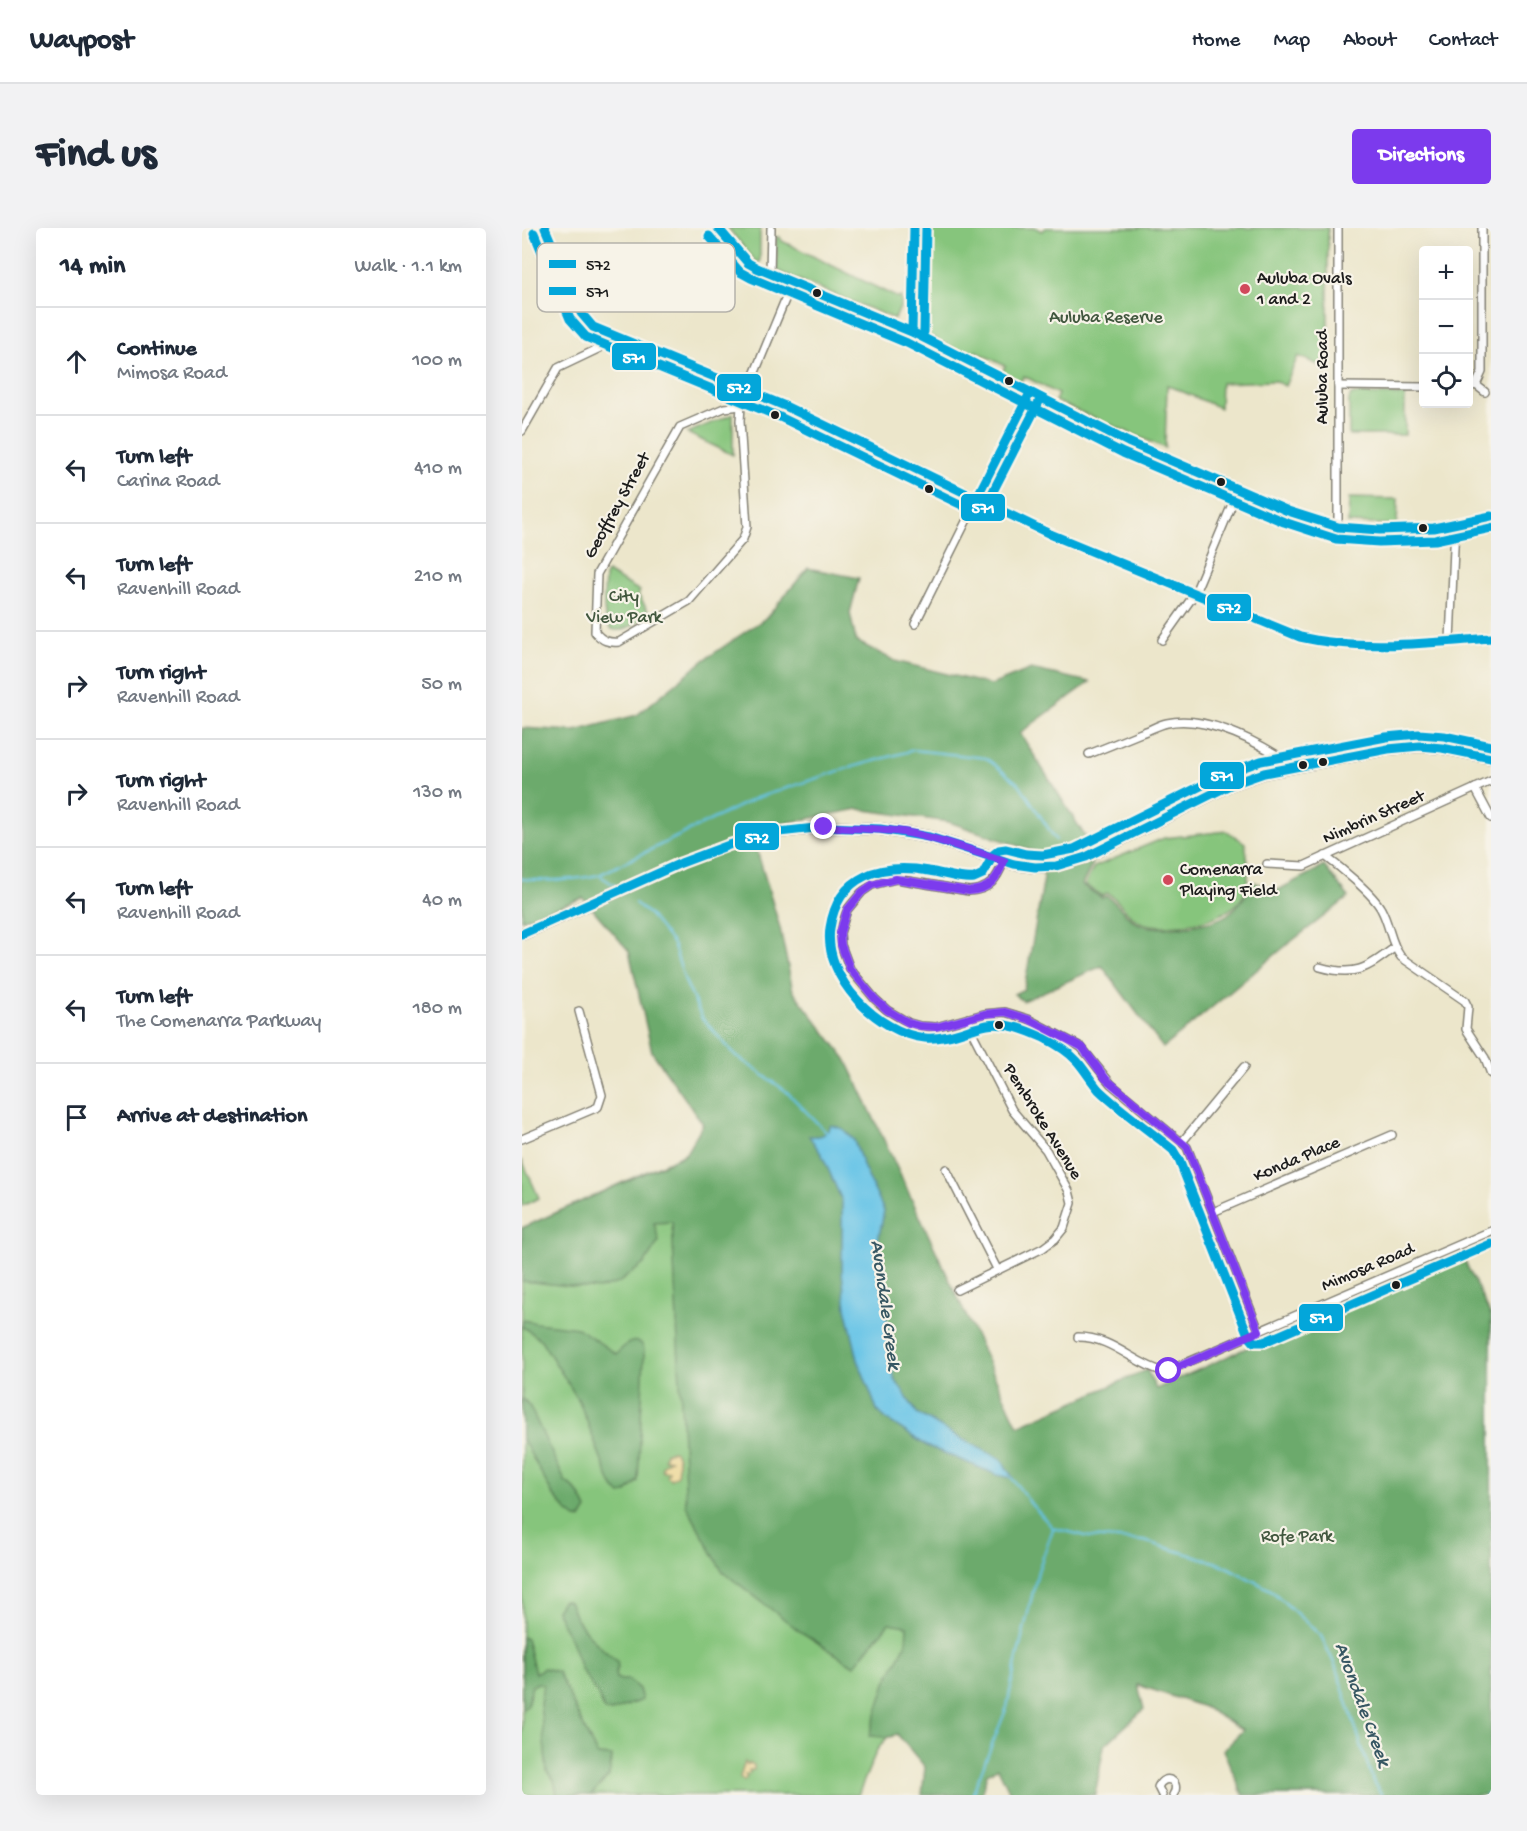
<!DOCTYPE html>
<html lang="en">
<head>
<meta charset="utf-8">
<style>
	:root { --surface:#fff; --page:#f2f2f3; --text:#1f2937; --muted:#747a83; --line:#e0e1e3; --accent:#7c3aed }
	body { margin:0; font-family:"Gochi Hand",sans-serif; background:var(--page); color:var(--text) }
	.controls { position:absolute; right:18px; top:18px; display:grid; overflow:hidden; border-radius:6px; box-shadow:0 6px 24px #0002 }
	.controls button { width:54px; height:54px; display:grid; place-items:center; padding:0; border:0; border-bottom:2px solid var(--line); background:var(--surface); color:var(--text); font:30px sans-serif }
	.stop { position:absolute; width:18px; height:18px; margin:-14px; border:4px solid #7c3aed; border-radius:50%; background:#fff }
	.stop.end { background:#7c3aed; border-color:#fff; box-shadow:0 2px 6px #0008 }
	.list { margin:0; padding:0; list-style:none }
	h2 { display:flex; justify-content:space-between; align-items:center; height:78px; margin:0; padding:0 24px; font-size:26px }
	h2 small { font-size:20px; font-weight:400; color:var(--muted) }
	.list li { display:grid; grid-template-columns:39px 1fr auto; gap:18px; align-items:center; box-sizing:border-box; height:108px; padding:0 24px; border-top:2px solid var(--line) }
	.list b { display:block; font-size:22px; white-space:nowrap }
	.list p { margin:0; font-size:20px; white-space:nowrap; color:var(--muted) }
	.list em { font-size:20px; font-style:normal; color:var(--muted) }
	.icon { flex:none; width:33px; height:33px; fill:none; stroke:currentColor; stroke-width:2; stroke-linecap:round; stroke-linejoin:round }
	.map { position:relative; flex:none; width:969px; height:1567px; overflow:hidden; border-radius:6px }
	header { display:flex; align-items:center; gap:36px; box-sizing:border-box; height:84px; padding:0 30px; background:var(--surface); border-bottom:2px solid var(--line) }
	header strong { font-size:28px }
	nav { display:flex; gap:33px; margin-inline-start:auto; font-size:21px }
	.intro { display:flex; align-items:center; justify-content:space-between; box-sizing:border-box; height:144px; padding:0 36px }
	h1 { margin:0; font-size:42px }
	.button { padding:15px 27px; border-radius:6px; background:var(--accent); color:#fff; font-size:21px; font-weight:700 }
	main { display:flex; gap:36px; padding:0 36px }
	aside { flex:1; background:var(--surface); border-radius:6px; box-shadow:0 6px 24px #0002 }
	.map>svg:first-child { display:block }
</style>
</head>
<body>
<header>
<strong>Waypost</strong>
<nav><a>Home</a><a>Map</a><a>About</a><a>Contact</a></nav>
</header>
<div class="intro"><h1>Find us</h1><a class="button">Directions</a></div>
<main>
<aside>
<h2>14 min<small>Walk · 1.1 km</small></h2>
<ul class="list">
<li><svg class="icon" aria-label="ahead" viewBox="0 0 24 24"><path d="M12 20V5M6 11l6-6 6 6"/></svg><div><b>Continue</b><p>Mimosa Road</p></div><em>100 m</em></li>
<li><svg class="icon" aria-label="left" viewBox="0 0 24 24"><path d="M17 20v-9H6M10 6l-5 5 5 5"/></svg><div><b>Turn left</b><p>Carina Road</p></div><em>410 m</em></li>
<li><svg class="icon" aria-label="left" viewBox="0 0 24 24"><path d="M17 20v-9H6M10 6l-5 5 5 5"/></svg><div><b>Turn left</b><p>Ravenhill Road</p></div><em>210 m</em></li>
<li><svg class="icon" aria-label="right" viewBox="0 0 24 24"><path d="M7 20v-9h11M14 6l5 5-5 5"/></svg><div><b>Turn right</b><p>Ravenhill Road</p></div><em>50 m</em></li>
<li><svg class="icon" aria-label="right" viewBox="0 0 24 24"><path d="M7 20v-9h11M14 6l5 5-5 5"/></svg><div><b>Turn right</b><p>Ravenhill Road</p></div><em>130 m</em></li>
<li><svg class="icon" aria-label="left" viewBox="0 0 24 24"><path d="M17 20v-9H6M10 6l-5 5 5 5"/></svg><div><b>Turn left</b><p>Ravenhill Road</p></div><em>40 m</em></li>
<li><svg class="icon" aria-label="left" viewBox="0 0 24 24"><path d="M17 20v-9H6M10 6l-5 5 5 5"/></svg><div><b>Turn left</b><p>The Comenarra Parkway</p></div><em>180 m</em></li>
<li><svg class="icon" aria-label="arrive" viewBox="0 0 24 24"><path d="M6 21V4h12l-3 4 3 4H6"/></svg><div><b>Arrive at destination</b></div></li>
</ul>
</aside>
<div class="map">
<svg width="969" height="1567" viewBox="0 0 969 1567">
	<rect width="100%" height="100%" fill="#f7f3e8"/>
	<filter id="ink" filterUnits="userSpaceOnUse"><feTurbulence type="fractalNoise" baseFrequency=".0167" numOctaves="2"/><feDisplacementMap in="SourceGraphic" scale="12" xChannelSelector="R" yChannelSelector="G"/><feConvolveMatrix kernelMatrix="1 2 1 2 8 2 1 2 1" color-interpolation-filters="sRGB"/></filter>
	<filter id="wash" filterUnits="userSpaceOnUse"><feTurbulence type="fractalNoise" baseFrequency=".008" numOctaves="4" result="noise"/><feDisplacementMap in="SourceGraphic" scale="24" xChannelSelector="R" yChannelSelector="G"/><feGaussianBlur stdDeviation="1.35" result="paint"/><feColorMatrix in="noise" values="0 0 0 0 0 0 0 0 0 0 0 0 0 0 0 0 0 1.4 0 .05"/><feComposite in="paint" operator="in"/></filter>
	<g filter="url(#wash)">
		<rect width="100%" height="100%" fill="#ece6cb"/>
		<!-- green -->
		<g fill="#86c57c" stroke="#51704c" stroke-width="1.5">
			<polygon points="206,0 238,0 238,34 234,34"/>
			<polygon points="401,0 515,0 519,3 524,0 806,0 806,141 776,128 763,158 753,153 699,155 698,180 645,157 643,220 533,173 536,166 502,148 498,154 480,145 483,138 454,123 451,129 396,103"/>
			<polygon points="254,9 258,9 260,13 376,70 379,69 379,77 373,91 260,45 255,41"/>
			<polygon points="833,166 883,167 883,207 827,207 827,172 829,167"/>
			<polygon points="211,186 211,227 165,205"/>
			<polygon points="827,270 876,271 875,297 826,295"/>
			<path d="M85,344L118,363L116,367L128,386C120,391 111,398 102,401C75,411 83,362 83,348Z"/>
			<path d="M705,603L723,615C726,633 729,649 722,666C711,693 646,704 620,695C605,689 599,673 585,665L580,668L563,657L572,639L642,610Z"/>
			<polygon points="332,849 428,1433 355,1522 336,1567 0,1567 0,1000"/>
			<polygon points="0,932 17,970 0,978"/>
		</g>
		<!-- forest -->
		<g fill="#6caa6c" stroke="#446344" stroke-width="1.5">
			<path d="M286,340L337,350L328,385L334,413L373,433L469,457L509,441L568,454L498,505L568,616L570,637L560,657L580,670L585,668C597,676 607,693 620,697C641,703 688,698 706,686C718,678 725,666 731,654L756,662L802,638L827,669L766,716L641,820L580,738L501,773L492,766L502,761L522,650L514,624L427,594L336,581L229,602L258,700L271,763L324,831L496,1198L625,1142L634,1161L938,1023L969,1088V1567H721L701,1522L721,1502L682,1479L616,1457L622,1481L582,1518L573,1567H489L476,1540L465,1546L459,1567H400L403,1539L375,1506L369,1509L347,1508L365,1452L384,1416L385,1398L367,1395L332,1438L276,1402L200,1343L164,1277L150,994L132,995L137,1013L122,1036L96,1055L77,1061L0,1053V1000L163,927L181,896L130,824L107,723L61,670L0,692V500L53,503L115,487L182,432L245,389Z"/>
			<path d="M1,1092L14,1095L56,1100L94,1126C102,1119 108,1110 119,1115L122,1121V1129L116,1253L104,1265L98,1266L89,1256L57,1173L19,1112L0,1098Z"/>
			<path d="M0,1169L8,1179L43,1253C54,1260 61,1269 65,1282L59,1291L54,1290L46,1284L31,1267L0,1210Z"/>
			<path d="M40,1373H46C51,1378 50,1384 54,1390C65,1407 79,1421 95,1433L96,1440L93,1445L94,1450L99,1452H107L117,1461L120,1472L88,1484L82,1482L76,1467L59,1441L50,1415L34,1382Z"/>
			<polygon points="0,1409 4,1410 13,1445 22,1440 36,1444 75,1527 90,1528 87,1548 69,1567 35,1567 32,1552 25,1544 18,1475 21,1457 16,1455 10,1458 5,1478 0,1481"/>
		</g>
		<!-- sand -->
		<g fill="#eeda9e" stroke="#857b5d" stroke-width="1.5">
			<path d="M152,1223C158,1228 156,1239 155,1247L149,1251L145,1248L147,1243H141L140,1240L142,1236L148,1232L142,1231L144,1224Z"/>
			<polygon points="223,1534 225,1537 228,1535 232,1537 232,1542 227,1542 228,1545 223,1547 225,1549 222,1553 218,1549"/>
		</g>
		<!-- water -->
		<path fill="#69c5e7" stroke="#427082" stroke-width="1.5" d="M309,897L321,901L332,912L342,940L362,983L354,1024L364,1083L372,1150L395,1185L430,1206L479,1231L491,1250L475,1247L405,1218L364,1191L355,1182L336,1132L324,1080L320,1045V973L300,927L287,908C298,909 304,908 309,897Z"/>
		<g fill="none" stroke-linecap="round" stroke-linejoin="round">
			<!-- stream -->
			<g stroke="#69c5e7" stroke-width="2">
				<polyline points="77,647 234,570 323,541 392,522 464,530 498,557 534,612"/>
				<path d="M0,651C25,654 52,652 77,647L95,659"/>
				<polyline points="113,675 127,686 151,716 163,753 180,790 214,828 264,863 306,906"/>
				<polyline points="489,1249 510,1277 531,1300 568,1309 622,1313 699,1336 749,1362 799,1408 813,1437 851,1553 860,1567"/>
				<polyline points="450,1567 485,1479 494,1434 516,1343 531,1301"/>
				<polyline points="964,1567 969,1566"/>
			</g>
		</g>
	</g>
	<g filter="url(#ink)">
		<g fill="none" stroke-linecap="round" stroke-linejoin="round">
			<!-- minor casing -->
			<g stroke="#848174" stroke-width="10">
				<g id="minor">
					<polyline points="23,0 59,85 71,99 263,178 528,306 778,409 799,414 822,416 908,415 969,410"/>
					<polyline points="248,46 249,0"/>
					<polyline points="47,57 91,38"/>
					<polyline points="390,104 392,0"/>
					<polyline points="954,157 963,164"/>
					<polyline points="816,158 902,159"/>
					<polyline points="946,159 954,157 960,144 960,0"/>
					<path d="M219,178L202,180L158,199L75,346L73,404C80,413 87,415 97,414L167,373L221,311L225,299L218,193L219,178L270,55"/>
					<polyline points="0,203 36,140 80,119 84,115 88,106"/>
					<polyline points="816,299 816,0"/>
					<polyline points="393,396 508,165"/>
					<polyline points="640,412 672,367 716,262"/>
					<polyline points="928,413 933,297"/>
					<path d="M567,526C585,519 602,512 619,505C628,502 636,497 645,495C686,486 741,517 774,539"/>
					<polyline points="953,560 969,590"/>
					<path d="M803,628C818,639 851,666 859,681C868,697 868,715 879,729L943,773L946,779L944,801L963,830L969,846"/>
					<path d="M482,633C475,651 468,662 447,663L374,651L350,657L340,664L325,682L318,705L319,717L328,741L353,771L365,782L387,795L398,798L414,799L462,786L483,784L506,791L559,819L589,856L665,919L737,1103"/>
					<polyline points="745,636 782,638 969,553"/>
					<path d="M798,739C833,749 844,741 872,720"/>
					<polyline points="0,911 76,879 80,867 57,783"/>
					<polyline points="660,914 722,839"/>
					<polyline points="424,941 475,1041"/>
					<polyline points="691,984 870,907"/>
					<polyline points="435,1062 521,1020 533,1011 542,1000 550,975 547,963 524,922 490,882 451,806 446,790"/>
					<path d="M556,1109C591,1109 611,1136 643,1144L969,1003"/>
					<path d="M640,1567L636,1559C643,1544 660,1554 651,1567"/>
				</g>
			</g>
			<!-- tertiary casing -->
			<g stroke="#848174" stroke-width="12">
				<polyline id="tertiary" points="196,0 226,35 235,40 390,104 606,214 766,283 816,299 858,302 912,300 969,288"/>
			</g>
			<!-- secondary casing -->
			<g stroke="#848174" stroke-width="14">
				<polyline id="secondary" points="0,706 159,635 207,617 248,605 302,599 358,601 407,609 492,636 513,639 534,638 564,629 708,557 742,545 866,521 898,518 920,520 969,530"/>
			</g>
			<!-- minor -->
			<use href="#minor" stroke="#fff" stroke-width="7"/>
			<!-- tertiary -->
			<use href="#tertiary" stroke="#fff" stroke-width="9"/>
			<!-- secondary -->
			<use href="#secondary" stroke="#fff" stroke-width="10"/>
			<!-- bus-1 casing -->
			<g stroke="#f7f3e8" stroke-width="14">
				<g id="bus-1">
					<path d="M23,0L59,85L71,99L263,178L528,306L778,409C838,423 908,415 969,410"/>
					<polyline points="196,0 226,35 235,40 390,104 606,214 766,283 816,299 858,302 912,300 969,288"/>
					<polyline points="390,104 392,0"/>
					<polyline points="454,271 508,165"/>
					<polyline points="0,706 159,635 207,617 248,605 302,599 358,601 407,609 492,636 513,639 534,638 564,629 708,557 742,545 866,521 898,518 920,520 969,530"/>
				</g>
			</g>
			<!-- bus-2 casing -->
			<g stroke="#f7f3e8" stroke-width="14">
				<g id="bus-2">
					<polyline points="12,5 48,91 64,109 258,189 450,282 458,282 464,277 519,170"/>
					<polyline points="187,8 218,44 229,50 385,115 601,225 762,294 814,311 857,314 913,312 969,300"/>
					<polyline points="402,104 404,0"/>
					<path d="M969,518L922,508L897,506L864,509L739,533L703,546L552,621L521,627L504,626L484,621L477,622L472,626L461,646L452,650C438,652 421,645 407,643C360,635 316,646 308,700C301,750 356,805 403,810C425,812 445,801 465,797C485,794 504,802 522,810C534,816 546,823 555,833C563,842 569,853 577,862C600,884 627,902 651,922L657,932L726,1107L732,1114H742L969,1016"/>
				</g>
			</g>
			<!-- bus-1 -->
			<use href="#bus-1" stroke="#03a6da" stroke-width="9"/>
			<!-- bus-2 -->
			<use href="#bus-2" stroke="#03a6da" stroke-width="9"/>
		</g>
	</g>
	<g fill="none" stroke-linecap="round" stroke-linejoin="round" filter="url(#ink)">
		<!-- route -->
		<path stroke="#7c3aed" stroke-width="8" d="M302,599C331,600 359,600 387,605C419,611 450,623 482,633C475,651 468,662 447,663L374,651L350,657L340,664L325,682L318,705L319,717L328,741L353,771L365,782L387,795L398,798L414,799L462,786L483,784L506,791L560,819L584,851L665,919L737,1103L647,1143"/>
	</g>
	<!-- markers -->
	<g fill="#d1495b" stroke="#f7f3e8" stroke-width="2">
		<circle cx="723" cy="61" r="6"/>
		<circle cx="646" cy="652" r="6"/>
	</g>
	<g fill="#1c1c1c" stroke="#f7f3e8" stroke-width="2">
		<circle cx="295" cy="65" r="5"/>
		<circle cx="487" cy="153" r="5"/>
		<circle cx="253" cy="187" r="5"/>
		<circle cx="699" cy="254" r="5"/>
		<circle cx="407" cy="261" r="5"/>
		<circle cx="901" cy="300" r="5"/>
		<circle cx="801" cy="534" r="5"/>
		<circle cx="781" cy="537" r="5"/>
		<circle cx="477" cy="797" r="5"/>
		<circle cx="874" cy="1057" r="5"/>
	</g>
	<g text-anchor="middle" dominant-baseline="central" stroke-width="4.5" stroke-linejoin="round" paint-order="stroke">
		<!-- poi labels -->
		<g font-size="18" fill="#1c1c1c" stroke="#f7f3e8" text-anchor="start">
			<text x="735" y="51">Auluba Ovals<tspan x="735" dy="21">1 and 2</tspan></text>
			<text x="658" y="642">Comenarra<tspan x="658" dy="21">Playing Field</tspan></text>
		</g>
		<!-- park labels -->
		<g font-size="18" fill="#41573e" stroke="#f7f3e8">
			<text x="584" y="90">Auluba Reserve</text>
			<text x="102" y="369">City<tspan x="102" dy="21">View Park</tspan></text>
			<text x="775" y="1309">Rofe Park</text>
		</g>
		<!-- street labels -->
		<g font-size="18" fill="#1c1c1c" stroke="#f7f3e8">
			<text transform="translate(801 149) rotate(-90)">Auluba Road</text>
			<text transform="translate(96 278) rotate(-61)">Geoffrey Street</text>
			<text transform="translate(852 590) rotate(-24)">Nimbrin Street</text>
			<text transform="translate(520 894) rotate(58)">Pembroke Avenue</text>
			<text transform="translate(775 932) rotate(-23)">Konda Place</text>
			<text transform="translate(846 1040) rotate(-23)">Mimosa Road</text>
		</g>
		<!-- water labels -->
		<g font-size="20" font-style="italic" fill="#375763" stroke="#f7f3e8">
			<text transform="translate(362 1077) rotate(82)">Avondale Creek</text>
			<text transform="translate(839 1477) rotate(70)">Avondale Creek</text>
		</g>
	</g>
	<!-- legend -->
	<rect x="15" y="15" width="198" height="69" rx="9" fill="#f7f3e8" stroke="#b5b2ab" stroke-width="1.5"/>
	<rect x="27" y="32" width="27" height="8" fill="#03a6da"/>
	<rect x="27" y="59" width="27" height="8" fill="#03a6da"/>
	<g font-size="16" fill="#1c1c1c">
		<text x="64" y="42">572</text>
		<text x="64" y="69">571</text>
	</g>
	<g stroke="#f7f3e8" stroke-width="2">
		<rect x="89" y="114" width="46" height="29" rx="6" fill="#03a6da"/>
		<rect x="194" y="145" width="46" height="29" rx="6" fill="#03a6da"/>
		<rect x="438" y="265" width="46" height="29" rx="6" fill="#03a6da"/>
		<rect x="684" y="365" width="46" height="29" rx="6" fill="#03a6da"/>
		<rect x="677" y="533" width="46" height="29" rx="6" fill="#03a6da"/>
		<rect x="212" y="594" width="46" height="29" rx="6" fill="#03a6da"/>
		<rect x="776" y="1075" width="46" height="29" rx="6" fill="#03a6da"/>
	</g>
	<g font-size="16" text-anchor="middle" font-weight="bold" fill="#fff">
		<text x="112" y="135">571</text>
		<text x="217" y="165">572</text>
		<text x="461" y="285">571</text>
		<text x="707" y="385">572</text>
		<text x="700" y="553">571</text>
		<text x="235" y="615">572</text>
		<text x="799" y="1095">571</text>
	</g>
</svg>
<div class="controls">
<button>+</button>
<button>−</button>
<button><svg class="icon" aria-label="locate" viewBox="0 0 24 24"><circle cx="12" cy="12" r="6"/><path d="M12 2v4M12 18v4M2 12h4M18 12h4"/></svg></button>
</div>
<div class="stop" style="left:647px;top:1143px"></div>
<div class="stop end" style="left:302px;top:599px"></div>
</div>
</main>
</body>
</html>
